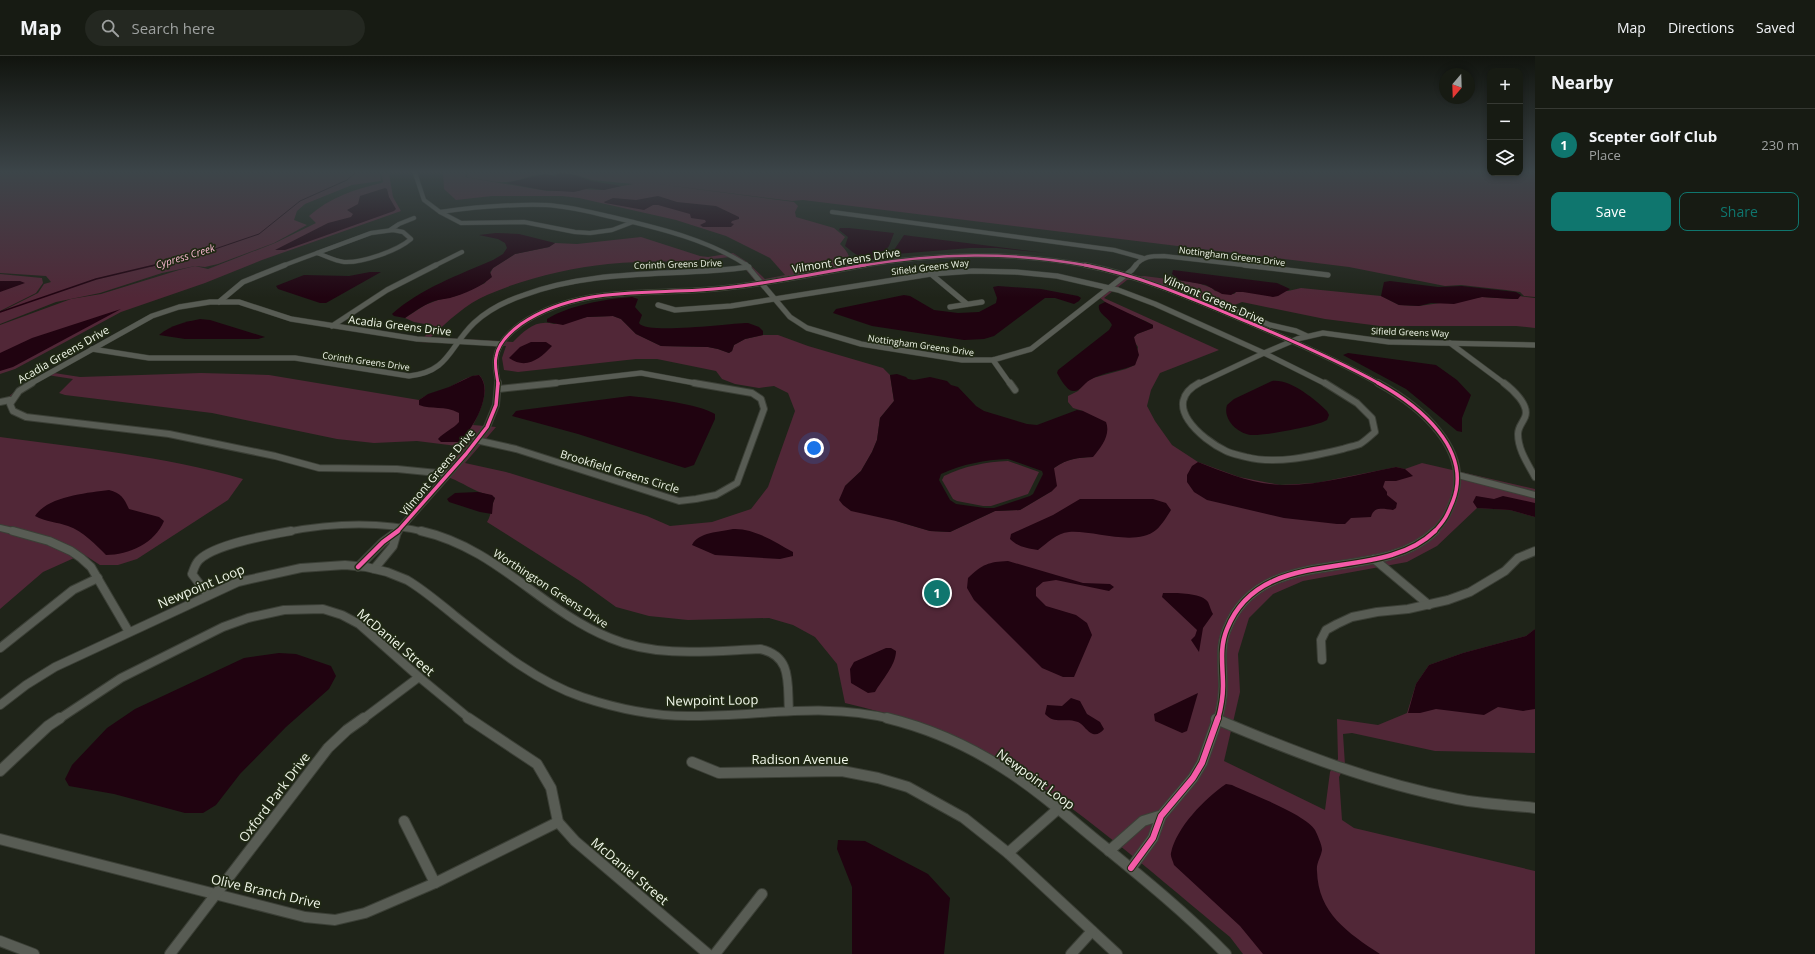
<!DOCTYPE html>
<html lang="en">
<head>
<meta charset="utf-8">
<style>
	:root { --surface:#171b13; --page:#242821; --text:#f1f3f6; --muted:#9ea1a0; --line:#363933; --accent:#0f766e }
	body { margin:0; font-family:"Open Sans",sans-serif; background:var(--page); color:var(--text) }
	.controls { position:absolute; right:12px; top:12px; display:grid; overflow:hidden; border-radius:8px; box-shadow:0 2px 6px #0003 }
	.controls button { width:36px; height:36px; display:grid; place-items:center; padding:0; border:0; border-bottom:1px solid var(--line); background:var(--surface); color:var(--text); font:20px sans-serif }
	.compass { position:absolute; left:1439px; top:12px; width:36px; height:36px; border-radius:50%; background:var(--surface); box-shadow:0 2px 6px #0003; rotate:199deg }
	.you { position:absolute; left:814px; top:392px; width:14px; height:14px; margin:-10px; border:3px solid #fff; border-radius:50%; background:#1a73e8; box-shadow:0 0 0 6px #1a73e833 }
	.badge { display:grid; place-items:center; width:26px; height:26px; border-radius:50%; background:var(--accent); color:#fff; font-size:13px; font-weight:700 }
	.pin { position:absolute; translate:-50% -50%; border:2px solid #fff; box-shadow:0 1px 4px #0006 }
	.list { margin:0; padding:0; list-style:none }
	h2 { display:flex; justify-content:space-between; align-items:center; height:52px; margin:0; padding:0 16px; font-size:17px }
	h2 small { font-size:13px; font-weight:400; color:var(--muted) }
	.list li { display:grid; grid-template-columns:26px 1fr auto; gap:12px; align-items:center; box-sizing:border-box; height:72px; padding:0 16px; border-top:1px solid var(--line) }
	.list b { display:block; font-size:15px; white-space:nowrap }
	.list p { margin:0; font-size:13px; white-space:nowrap; color:var(--muted) }
	.list em { font-size:13px; font-style:normal; color:var(--muted) }
	.actions { display:flex; gap:8px; padding:12px 16px }
	.actions a { flex:1; padding:9px 0; border:1px solid var(--accent); border-radius:8px; text-align:center; font-size:14px; color:var(--accent) }
	.actions .main { background:var(--accent); color:#fff }
	.icon { flex:none; width:22px; height:22px; fill:none; stroke:currentColor; stroke-width:2; stroke-linecap:round; stroke-linejoin:round }
	.map { position:relative; flex:none; width:1535px; height:898px; overflow:hidden }
	header { display:flex; align-items:center; gap:24px; box-sizing:border-box; height:56px; padding:0 20px; background:var(--surface); border-bottom:1px solid var(--line) }
	header strong { font-size:19px }
	nav { display:flex; gap:22px; margin-inline-start:auto; font-size:14px }
	.search { width:280px; height:36px; background:var(--page); display:flex; align-items:center; gap:10px; box-sizing:border-box; padding:0 14px; border-radius:22px; color:var(--muted); font-size:15px }
	main { display:flex }
	aside { flex:1; background:var(--surface) }
	.map>svg:first-child { display:block }
</style>
</head>
<body>
<header>
<strong>Map</strong>
<div class="search"><svg class="icon" aria-label="search" viewBox="0 0 24 24"><circle cx="10" cy="10" r="6"/><path d="M15 15l6 6"/></svg>Search here</div>
<nav><a>Map</a><a>Directions</a><a>Saved</a></nav>
</header>
<main>
<div class="map">
<svg width="1535" height="898" viewBox="0 0 1535 898">
	<rect width="100%" height="100%" fill="#1f2419"/>
	<!-- green -->
	<g fill="#512737">
		<polygon points="0,117 380,117 381,125 352,129 305,148 297,155 294,164 307,169 274,187 218,208 205,211 195,210 162,217 100,237 56,246 0,268 0,256 38,237 44,228 51,226 46,220 0,217"/>
		<path d="M381,117H389L393,141L401,155L262,204L205,227L121,256L15,313L0,318V269L71,243L101,238L179,214L195,210L208,213L275,187L316,167L309,160C329,142 355,133 381,127L383,126Z"/>
		<path d="M443,117H466L465,121L547,135H578L584,133L601,134L633,128L592,124L577,119L563,117H1535V241L1524,240L1520,236L1506,234L1461,229L1445,230L1349,211L803,144L792,145L650,127L794,146L798,150L795,156L796,161L834,172L845,181L840,188C847,195 852,201 848,210L756,226L742,209L730,201C689,207 648,204 608,208C569,212 523,223 487,239C466,248 448,265 431,281L513,286C525,274 536,263 554,268L587,261L613,260L621,263L636,278L661,290L708,291L718,293L729,297L732,295L734,289L745,283L763,279H778L808,290L883,312L890,319L894,345L880,362L877,384L872,396L861,415L845,430L896,465L930,475L950,476L995,455L1020,454L1052,435L1054,412C1068,402 1077,402 1093,401L1083,355L1073,352L1068,346V340L1078,335L1087,325L1093,322L1126,313L1135,309L1138,291L1134,285V281L1137,278L1153,272V269C1136,259 1115,255 1100,242L1125,222L1144,220L1198,227L1212,232L1215,235L1234,238L1236,236L1288,235L1301,232L1381,240L1399,249L1419,250L1482,241L1513,243L1519,240L1535,242V272L1516,270H1380L1325,263L1242,246L1225,253L1182,235L1160,232L1134,223L1127,224L1104,242L1219,294L1160,317L1151,334L1147,350L1155,365L1172,389L1198,406L1239,421L1280,429L1316,427L1396,411L1405,413L1422,407L1535,433V461L1510,454L1477,452L1437,490L1407,506L1303,525L1273,538L1249,562L1238,598L1240,636L1224,705L1325,754L1330,716L1338,703L1337,663L1378,669L1407,657L1416,628L1429,609L1463,597L1526,580L1535,573V697L1435,695L1352,677L1343,678L1345,709L1339,721L1342,764L1354,772L1535,815V898H1243L1230,881C1152,817 1076,748 988,697C945,672 894,659 845,647L837,608L815,581L793,569L769,562L688,564L649,560L616,551L580,525L487,466C492,458 491,450 495,442C490,438 483,438 477,435C464,429 454,422 441,419L465,391L417,385L374,387L337,383L212,357L65,339L59,337L73,323L47,319L25,333L19,340L6,343L20,331L48,316L80,321L201,317L269,319L419,344C428,337 437,336 448,332C458,327 467,320 479,319C492,331 480,356 473,369L496,371L465,407L506,416L647,460L670,470L712,466L751,453L768,431L795,355L788,337L774,330L759,332L735,328L722,323L716,315L657,303H636L518,316L504,314L502,302L506,290L419,286L435,270L414,266L405,262L425,249L438,244L456,240L485,227L493,212L515,198L549,191L555,187L577,188L641,181L700,200L708,201L733,197L747,206L765,223L785,219L770,202L726,180L676,164L579,142L562,140H492L456,144L444,133Z"/>
		<path d="M468,117H558L551,119C536,115 521,126 506,126C495,127 482,123 471,122L467,121Z"/>
		<polygon points="0,218 42,222 43,227 36,237 0,255"/>
		<path d="M0,381C81,392 164,400 243,423L228,444L137,503L118,509H100L83,498L43,516L0,553Z"/>
		<path d="M1008,405L1039,416L1028,438L991,450H983L957,445L953,443L942,424L944,420C965,410 985,406 1008,405Z"/>
	</g>
	<!-- water -->
	<g fill="#200310" fill-rule="evenodd">
		<polygon points="558,117 572,118 591,125 621,130 604,134 590,132 574,136 543,134 507,127 545,118 555,120"/>
		<polygon points="385,132 387,133 389,141 396,153 394,155 285,194 275,194 328,167 351,161 353,158 347,154 358,148 360,140"/>
		<polygon points="658,140 677,146 716,150 739,161 739,163 732,165 731,167 734,168 731,171 703,171 700,169 706,166 705,164 691,162 690,158 658,149 653,149 644,154 605,147 604,146 613,142 636,144"/>
		<path d="M840,172H849L894,177L889,190L885,195L887,199C867,208 860,202 845,190L848,181L839,174Z"/>
		<path d="M496,177L519,178L555,187L549,191L515,198L493,212L490,216L492,221C481,231 464,238 450,242C446,243 442,243 438,244C426,247 415,255 405,262L394,260L392,258C421,232 459,219 493,204L503,198L507,192L505,187L498,183L479,179Z"/>
		<polygon points="904,179 911,180 1046,197 997,192 970,192 896,198 894,194"/>
		<polygon points="1173,214 1277,227 1290,233 1278,240 1273,241 1243,236 1236,236 1231,239 1222,238 1206,229 1179,224 1172,218"/>
		<polygon points="370,216 381,216 326,247 320,247 278,233 276,230 304,219 349,220"/>
		<polygon points="0,225 20,225 25,227 0,236"/>
		<polygon points="1390,225 1438,231 1462,230 1516,236 1521,239 1518,243 1513,243 1482,241 1454,248 1431,247 1419,250 1399,249 1381,240 1384,226"/>
		<polygon points="998,230 1041,233 1078,240 1081,242 1079,245 1074,248 1055,242 1045,242 994,280 984,283 964,284 872,270 833,257 836,253 904,239 910,240 934,254 958,257 979,256 996,247 997,242 993,231"/>
		<path d="M632,241L638,243L635,251L642,259L639,267C646,279 731,267 748,267L759,271L763,275V279L745,283L734,289L732,295L729,297L718,293L708,291L661,290L636,278L621,263L613,260L587,261L563,269L547,266V263C570,249 605,243 632,241Z"/>
		<path d="M1105,246L1153,269V272L1137,278L1134,281L1139,299L1135,309C1121,315 1103,316 1090,324C1084,327 1080,336 1073,335C1067,335 1060,322 1057,317L1058,314L1109,274L1112,269C1109,261 1097,258 1099,249Z"/>
		<polygon points="121,253 13,311 0,315 0,297 32,282"/>
		<path d="M200,263L210,264L265,281L258,283H185L159,279C171,269 185,266 200,263Z"/>
		<path d="M531,286H546L552,290C540,303 526,314 509,302L520,291Z"/>
		<polygon points="1348,297 1436,309 1457,324 1471,339 1462,362 1462,376 1457,375 1406,333 1343,299"/>
		<path d="M897,318L906,321L908,323L914,324L930,321L947,325L951,329L958,331L976,350L984,355L1027,368L1037,369L1077,354L1083,355L1106,366C1111,379 1101,391 1093,401C1077,402 1068,402 1054,412L1057,430L1052,435L1020,454L995,455L950,476L930,475L896,465L851,455L843,449L839,444L845,430L861,415L872,396L877,384L880,362L894,345L890,319ZM1008,403L1042,415L1043,418L1033,438L1030,440L994,452H985L956,448L950,444L939,424L941,418C963,408 984,404 1008,403Z"/>
		<path d="M479,319C495,335 473,374 459,386H441L438,383C444,376 453,373 459,366V357C444,349 432,354 419,349V344L428,338L449,331L472,320Z"/>
		<path d="M1272,325C1291,323 1314,343 1327,355L1329,359L1327,364C1318,370 1267,379 1254,379C1240,380 1222,364 1227,349L1234,343Z"/>
		<path d="M630,340C650,342 699,348 715,358V363L694,409L685,412L578,378L512,360L516,355L522,354Z"/>
		<path d="M1198,406C1224,416 1252,428 1281,429C1319,430 1358,418 1396,411L1405,413L1413,420L1396,425H1385L1383,431L1387,436V439L1397,447L1396,452L1393,454C1383,453 1374,450 1371,461L1351,462L1345,468H1337L1284,462L1207,444L1194,436L1187,426V419L1192,410Z"/>
		<path d="M109,434C121,437 124,442 129,453L159,461L164,465C155,487 129,499 106,499C96,489 83,475 68,470C57,466 46,466 35,460C48,440 87,437 109,434Z"/>
		<polygon points="478,436 492,439 495,442 493,447 492,458 480,456 449,446 447,443 455,437"/>
		<polygon points="1476,440 1494,443 1503,440 1535,447 1535,461 1510,454 1477,452 1473,446"/>
		<path d="M1080,443H1153L1166,447L1171,454C1167,460 1162,469 1156,474C1135,491 1094,474 1069,476C1057,477 1047,487 1038,494C1027,492 1018,491 1010,483L1011,478L1053,459Z"/>
		<path d="M733,473C754,472 775,486 793,496V500L780,503L715,499L692,489C698,476 720,476 733,473Z"/>
		<path d="M1008,505L1083,527L1110,528L1114,531L1109,535L1056,524L1043,526L1036,532V540L1046,550L1076,559L1087,567L1092,579L1074,621H1063L1042,612L974,544L967,532L968,522C983,508 988,506 1008,505Z"/>
		<path d="M1163,537C1174,537 1201,536 1208,546C1210,550 1211,555 1213,558L1203,572L1199,596L1191,584L1195,580L1197,574L1162,541Z"/>
		<polygon points="1535,573 1535,653 1523,655 1498,651 1484,659 1436,653 1420,657 1408,657 1416,628 1429,609 1463,597 1526,580"/>
		<path d="M886,592H891L896,595C896,609 882,624 875,636L868,637L851,627L850,613L854,606Z"/>
		<polygon points="279,597 296,598 331,610 336,620 329,633 286,671 240,718 216,749 203,757 185,757 114,738 69,730 65,723 72,709 107,672 135,653 244,602"/>
		<polygon points="1198,637 1187,675 1182,677 1155,665 1154,658"/>
		<path d="M1071,642L1080,645L1087,658L1100,666L1104,673C1101,677 1097,679 1093,678C1087,676 1084,669 1078,666C1065,661 1055,669 1045,658L1047,649L1062,650Z"/>
		<path d="M1226,728L1232,729C1251,738 1305,758 1315,774C1317,778 1322,789 1322,794C1321,801 1316,807 1317,815C1318,857 1348,877 1380,898H1263L1240,870L1174,809C1173,805 1170,800 1171,797C1176,772 1205,742 1226,728Z"/>
		<polygon points="838,784 865,785 928,818 950,842 944,898 852,898 852,831 837,793"/>
	</g>
	<g fill="none" stroke-linecap="round" stroke-linejoin="round">
		<!-- stream-far1 -->
		<polyline stroke="#200310" stroke-width="1" points="152,210 212,194 259,178 300,145 347,124 355,117"/>
		<!-- stream -->
		<polyline stroke="#200310" stroke-width="1.5" points="0,256 96,223 155,209"/>
		<!-- minor-far4 casing -->
		<g stroke="#3b3f36" stroke-width="5">
			<g id="minor-far4">
				<polyline points="415,117 424,144 440,156 461,167 524,166 575,176 590,177 612,174 633,166"/>
				<path d="M440,156C475,151 510,148 546,149C568,150 590,156 612,161C658,172 707,183 748,210"/>
				<polyline points="832,156 1114,194 1143,202"/>
				<polyline points="390,174 399,168 414,162"/>
				<path d="M393,174L403,176L411,183C397,195 362,207 344,206C335,205 326,200 317,197L371,177Z"/>
				<polyline points="282,210 317,197"/>
				<polyline points="434,210 462,196"/>
				<path d="M859,210C938,197 1011,195 1090,210"/>
				<path d="M1135,210C1143,200 1151,200 1164,200L1252,210"/>
			</g>
		</g>
		<!-- minor-far3 casing -->
		<g stroke="#3b3f36" stroke-width="6">
			<g id="minor-far3">
				<polyline points="746,209 790,261 807,272 861,288 962,304 993,304 1031,293 1132,214 1136,209"/>
				<path d="M1085,209C1142,220 1195,244 1248,266C1293,285 1337,304 1380,328"/>
				<polyline points="1244,209 1328,219"/>
				<polyline points="931,218 967,248"/>
				<polyline points="219,246 243,226 285,209"/>
				<polyline points="658,249 675,254 731,250 931,218 973,215 1015,216 1057,220 1118,234 1155,248 1264,297"/>
				<polyline points="950,251 982,246"/>
				<polyline points="1239,256 1270,269 1296,275 1307,280"/>
				<polyline points="332,270 387,234 436,209"/>
				<polyline points="1450,287 1505,328"/>
				<path d="M92,293L149,302H295L409,320C449,316 449,291 474,267C488,254 506,245 524,239C596,212 674,221 749,211"/>
				<polyline points="1264,297 1326,328"/>
				<polyline points="1264,297 1297,283 1323,277 1389,286 1534,289"/>
				<polyline points="993,304 1010,328"/>
				<polyline points="30,328 152,260 179,251 210,246 239,246 291,263 417,283 501,288"/>
				<path d="M498,328C497,318 494,310 496,301C498,287 510,276 521,268C581,227 656,240 724,232C772,227 818,217 865,209"/>
				<polyline points="547,328 641,317 700,328"/>
				<polyline points="1198,328 1264,297"/>
			</g>
		</g>
		<!-- minor-far2 casing -->
		<g stroke="#3b3f36" stroke-width="8">
			<g id="minor-far2">
				<polyline points="32,327 19,335 10,348 13,355 26,361 169,378 275,400 319,412 397,413 448,418"/>
				<polyline points="1010,327 1015,334"/>
				<path d="M1199,327C1160,348 1201,383 1226,395C1232,398 1239,399 1246,401C1277,409 1313,400 1343,393C1348,391 1355,390 1360,388C1365,385 1370,380 1375,376L1372,362L1357,347L1325,327"/>
				<path d="M1378,327C1418,349 1473,393 1453,445C1447,460 1445,464 1434,476"/>
				<path d="M1504,327C1512,333 1530,349 1525,361C1522,368 1518,371 1518,378C1518,394 1528,408 1535,421"/>
				<polyline points="499,333 556,327"/>
				<polyline points="0,346 10,344"/>
				<polyline points="476,384 516,393 679,445 696,443 716,439 737,427 764,353 761,343 752,337 694,327"/>
				<polyline points="1458,419 1535,439"/>
				<polyline points="0,472 17,476"/>
				<path d="M286,476C332,467 379,465 425,476"/>
				<polyline points="397,476 466,398 487,371 496,349 498,327"/>
			</g>
		</g>
		<!-- minor-far1 casing -->
		<g stroke="#3b3f36" stroke-width="10">
			<g id="minor-far1">
				<polyline points="13,475 49,485 71,495 81,502 91,511 129,576"/>
				<path d="M421,475C497,492 541,554 610,582C657,602 710,595 760,593C793,600 787,628 789,655"/>
				<polyline points="1374,503 1429,549"/>
				<polyline points="358,511 383,486 398,475"/>
				<polyline points="374,513 393,490 397,476"/>
				<path d="M208,539L192,518C194,513 195,508 199,504C215,488 268,479 291,475"/>
				<polyline points="0,592 73,534 98,522"/>
				<polyline points="1322,604 1321,584 1326,574 1337,568 1352,561 1377,556 1408,553 1448,544 1470,536 1505,515 1518,502 1535,495"/>
				<path d="M0,649L26,629L55,611L238,526L301,512L345,509L366,511L387,516L407,524C424,534 440,548 455,560C494,591 535,625 582,641C618,653 657,661 695,660C761,660 825,646 891,663"/>
				<polyline points="59,663 121,622 223,571 248,562 284,554 323,553 342,559 359,568 419,621 470,663"/>
				<polyline points="363,663 419,621"/>
				<path d="M1218,663C1221,652 1223,641 1223,630C1223,610 1219,592 1227,573C1262,485 1379,530 1435,475"/>
			</g>
		</g>
		<!-- minor casing -->
		<g stroke="#3b3f36" stroke-width="12">
			<g id="minor">
				<polyline points="468,662 537,708 551,732 558,766 575,785 708,898"/>
				<path d="M887,662C928,672 967,689 1003,712C1038,734 1069,762 1101,788C1144,823 1187,858 1226,898"/>
				<path d="M1216,663C1294,696 1373,727 1457,743C1483,748 1509,749 1535,752"/>
				<polyline points="692,706 719,717 842,715 878,722 908,731 964,762 1008,797 1117,898"/>
				<polyline points="0,715 48,670 60,662"/>
				<polyline points="404,765 435,827"/>
				<polyline points="0,783 305,861 335,864 365,857 435,827 558,766"/>
				<polyline points="1109,795 1143,765 1159,760"/>
				<polyline points="1008,797 1058,753"/>
				<polyline points="1131,812 1153,782 1161,760 1193,722 1202,707 1218,662"/>
				<polyline points="0,885 34,898"/>
				<polyline points="170,898 328,692 347,674 364,662"/>
				<polyline points="715,898 762,838"/>
				<polyline points="1071,898 1092,875"/>
			</g>
		</g>
		<!-- minor-far4 -->
		<use href="#minor-far4" stroke="#585c54" stroke-width="4"/>
		<!-- minor-far3 -->
		<use href="#minor-far3" stroke="#585c54" stroke-width="5"/>
		<!-- minor-far2 -->
		<use href="#minor-far2" stroke="#585c54" stroke-width="6"/>
		<!-- minor-far1 -->
		<use href="#minor-far1" stroke="#585c54" stroke-width="8"/>
		<!-- minor -->
		<use href="#minor" stroke="#585c54" stroke-width="10"/>
		<!-- cycleway-far4 casing -->
		<g stroke="#202914" stroke-width="4">
			<path id="cycleway-far4" d="M859,210C938,197 1011,195 1090,210"/>
		</g>
		<!-- cycleway-far3 casing -->
		<g stroke="#202914" stroke-width="5">
			<g id="cycleway-far3">
				<path d="M1085,209C1142,220 1195,244 1248,266C1293,285 1337,304 1380,328"/>
				<path d="M498,328C497,318 494,310 496,301C498,287 510,276 521,268C581,227 656,240 724,232C772,227 818,217 865,209"/>
			</g>
		</g>
		<!-- cycleway-far2 casing -->
		<g stroke="#202914" stroke-width="6">
			<g id="cycleway-far2">
				<path d="M1378,327C1418,349 1473,393 1453,445C1447,460 1445,464 1434,476"/>
				<polyline points="397,476 466,398 487,371 496,349 498,327"/>
			</g>
		</g>
		<!-- cycleway-far1 casing -->
		<g stroke="#202914" stroke-width="7">
			<g id="cycleway-far1">
				<polyline points="358,511 383,486 398,475"/>
				<path d="M1218,663C1221,652 1223,641 1223,630C1223,610 1219,592 1227,573C1262,485 1379,530 1435,475"/>
			</g>
		</g>
		<!-- cycleway casing -->
		<g stroke="#202914" stroke-width="8">
			<polyline id="cycleway" points="1131,812 1153,782 1161,760 1193,722 1202,707 1218,662"/>
		</g>
		<!-- cycleway-far4 -->
		<use href="#cycleway-far4" stroke="#f35aa7" stroke-width="2.5"/>
		<!-- cycleway-far3 -->
		<use href="#cycleway-far3" stroke="#f35aa7" stroke-width="3"/>
		<!-- cycleway-far2 -->
		<use href="#cycleway-far2" stroke="#f35aa7" stroke-width="3.5"/>
		<!-- cycleway-far1 -->
		<use href="#cycleway-far1" stroke="#f35aa7" stroke-width="4.5"/>
		<!-- cycleway -->
		<use href="#cycleway" stroke="#f35aa7" stroke-width="6"/>
	</g>
	<!-- sky -->
	<linearGradient id="sky" x2="0" y2="1"><stop stop-color="#11140e"/><stop offset="0.48" stop-color="#3c4549"/><stop offset="1" stop-color="#3c4549" stop-opacity="0"/></linearGradient>
	<rect width="1535" height="242" fill="url(#sky)"/>
	<g text-anchor="middle" dominant-baseline="central" stroke-width="3.5" stroke-linejoin="round" paint-order="stroke">
		<!-- far-street labels -->
		<g font-size="9" fill="#f0f6e9" stroke="#202914">
			<text transform="translate(1232 200) rotate(7)">Nottingham Greens Drive</text>
			<text transform="translate(678 208) rotate(-2)">Corinth Greens Drive</text>
			<text transform="translate(930 211) rotate(-7)">Sifield Greens Way</text>
			<text transform="translate(1410 276) rotate(2)">Sifield Greens Way</text>
			<text transform="translate(921 289) rotate(8)">Nottingham Greens Drive</text>
			<text transform="translate(366 305) rotate(8)">Corinth Greens Drive</text>
		</g>
		<!-- far-water labels -->
		<g font-size="10" font-style="italic" fill="#fbb9d2" stroke="#202914">
			<text transform="translate(185 200) rotate(-17)">Cypress Creek</text>
		</g>
		<!-- street labels -->
		<g font-size="11" fill="#f0f6e9" stroke="#202914">
			<text transform="translate(846 204) rotate(-9)">Vilmont Greens Drive</text>
			<text transform="translate(1214 243) rotate(23)">Vilmont Greens Drive</text>
			<text transform="translate(400 269) rotate(7)">Acadia Greens Drive</text>
			<text transform="translate(63 298) rotate(-30)">Acadia Greens Drive</text>
			<text transform="translate(620 415) rotate(17)">Brookfield Greens Circle</text>
			<text transform="translate(437 416) rotate(-50)">Vilmont Greens Drive</text>
			<text transform="translate(551 532) rotate(33)">Worthington Greens Drive</text>
		</g>
		<!-- near-street labels -->
		<g font-size="13" fill="#f0f6e9" stroke="#202914">
			<text transform="translate(201 530) rotate(-23)">Newpoint Loop</text>
			<text transform="translate(396 586) rotate(40)">McDaniel Street</text>
			<text transform="translate(712 644) rotate(-1)">Newpoint Loop</text>
			<text x="800" y="703">Radison Avenue</text>
			<text transform="translate(1036 723) rotate(36)">Newpoint Loop</text>
			<text transform="translate(274 741) rotate(-53)">Oxford Park Drive</text>
			<text transform="translate(630 815) rotate(40)">McDaniel Street</text>
			<text transform="translate(266 835) rotate(13)">Olive Branch Drive</text>
		</g>
	</g>
</svg>
<div class="controls">
<button>+</button>
<button>−</button>
<button><svg class="icon" aria-label="layers" viewBox="0 0 24 24"><path d="M12 4l9 5-9 5-9-5zM3 14l9 5 9-5"/></svg></button>
</div>
<svg class="compass" viewBox="-18 -18 36 36"><path d="M0-13l5 13h-10z" fill="#e53935"/><path d="M0 13l5-13h-10z" fill="#9ea1a0"/></svg>
<div class="you"></div>
<div class="pin badge" style="left:937px;top:537px">1</div>
</div>
<aside>
<h2>Nearby<small></small></h2>
<ul class="list">
<li><span class="badge">1</span><div><b>Scepter Golf Club</b><p>Place</p></div><em>230 m</em></li>
</ul>
<div class="actions"><a class="main">Save</a><a>Share</a></div>
</aside>
</main>
</body>
</html>
